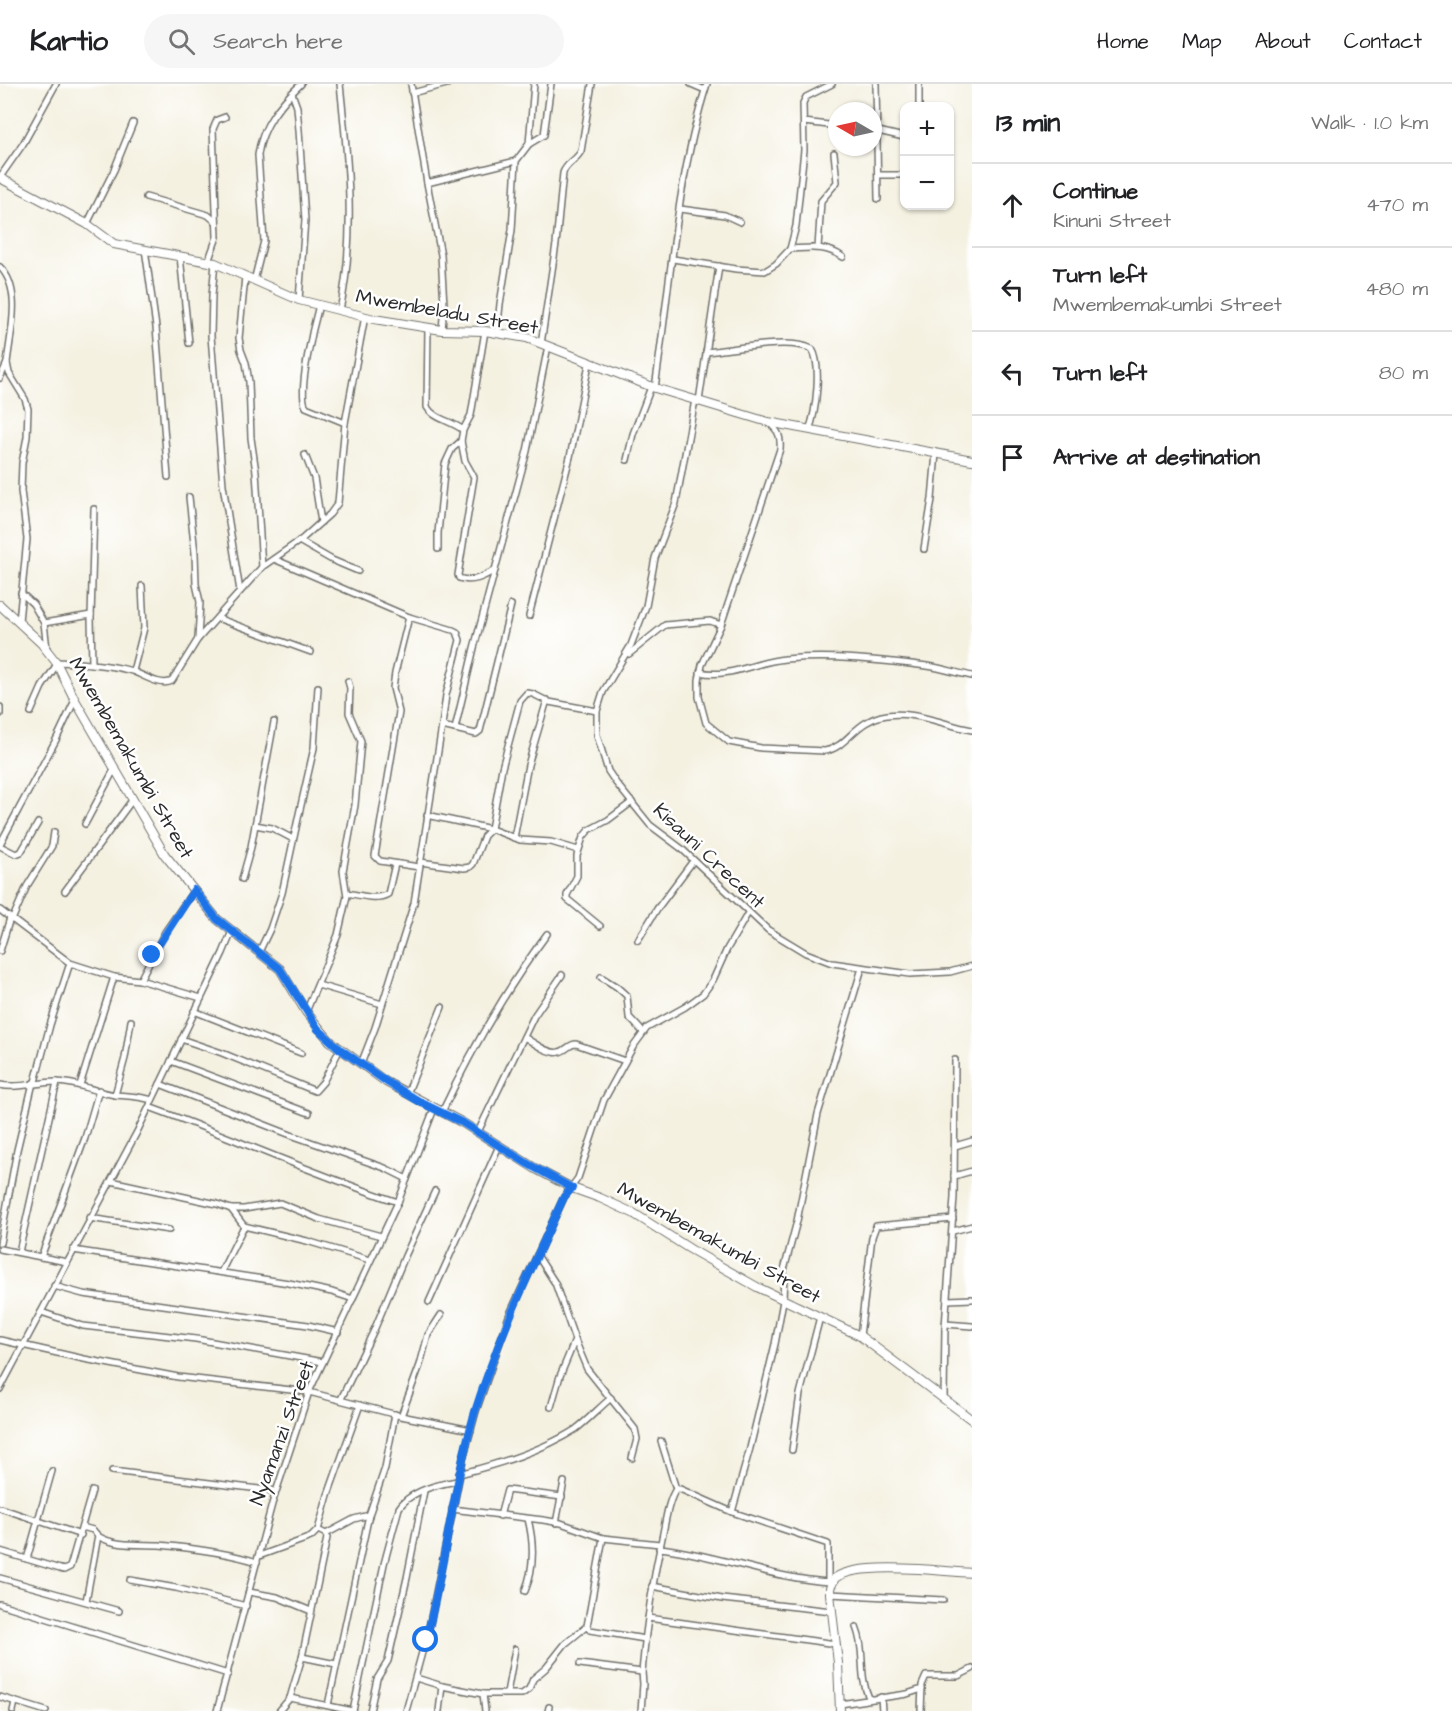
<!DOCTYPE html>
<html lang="en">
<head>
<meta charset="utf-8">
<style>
	:root { --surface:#fff; --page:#f6f6f6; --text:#202124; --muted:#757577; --line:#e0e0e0 }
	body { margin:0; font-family:"Architects Daughter",sans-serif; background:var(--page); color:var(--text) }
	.controls { position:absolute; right:18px; top:18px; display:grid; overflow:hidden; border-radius:12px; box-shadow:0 2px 4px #0004 }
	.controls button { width:54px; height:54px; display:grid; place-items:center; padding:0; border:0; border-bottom:2px solid var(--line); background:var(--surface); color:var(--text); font:30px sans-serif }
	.compass { position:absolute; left:828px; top:18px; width:54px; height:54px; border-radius:50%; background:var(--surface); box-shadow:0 2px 4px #0004; rotate:279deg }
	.stop { position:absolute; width:18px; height:18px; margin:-14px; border:4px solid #1a73e8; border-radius:50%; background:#fff }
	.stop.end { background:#1a73e8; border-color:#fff; box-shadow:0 2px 6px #0008 }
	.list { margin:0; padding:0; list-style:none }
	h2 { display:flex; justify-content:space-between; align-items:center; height:78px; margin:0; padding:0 24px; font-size:26px }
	h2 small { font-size:20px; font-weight:400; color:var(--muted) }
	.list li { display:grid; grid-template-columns:39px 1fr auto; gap:18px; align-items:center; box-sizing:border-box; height:84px; padding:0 24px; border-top:2px solid var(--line) }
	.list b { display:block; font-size:22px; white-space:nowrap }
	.list p { margin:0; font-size:20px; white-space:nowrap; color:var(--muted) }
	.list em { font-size:20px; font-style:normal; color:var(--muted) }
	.icon { flex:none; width:33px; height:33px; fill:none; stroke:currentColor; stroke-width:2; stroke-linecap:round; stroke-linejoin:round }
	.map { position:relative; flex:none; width:972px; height:1627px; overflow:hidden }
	header { display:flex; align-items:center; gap:36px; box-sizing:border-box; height:84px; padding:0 30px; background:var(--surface); border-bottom:2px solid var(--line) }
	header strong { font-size:28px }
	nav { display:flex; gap:33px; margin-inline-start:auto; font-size:21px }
	.search { width:420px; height:54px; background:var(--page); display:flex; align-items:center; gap:15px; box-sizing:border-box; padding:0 21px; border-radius:33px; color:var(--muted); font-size:22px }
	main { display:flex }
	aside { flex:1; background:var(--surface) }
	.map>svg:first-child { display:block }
</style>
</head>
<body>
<header>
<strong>Kartio</strong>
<div class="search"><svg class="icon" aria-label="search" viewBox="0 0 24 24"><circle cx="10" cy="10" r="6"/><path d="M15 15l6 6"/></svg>Search here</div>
<nav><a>Home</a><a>Map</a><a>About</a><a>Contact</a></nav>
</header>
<main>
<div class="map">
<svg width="972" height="1627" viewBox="0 0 972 1627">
	<rect width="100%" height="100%" fill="#fff"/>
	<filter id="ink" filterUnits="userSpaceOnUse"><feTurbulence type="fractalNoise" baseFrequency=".0167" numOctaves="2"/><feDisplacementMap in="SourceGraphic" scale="12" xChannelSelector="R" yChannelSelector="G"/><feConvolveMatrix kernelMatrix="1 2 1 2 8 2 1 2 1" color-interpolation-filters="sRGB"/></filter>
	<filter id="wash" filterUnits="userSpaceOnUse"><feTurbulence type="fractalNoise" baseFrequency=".008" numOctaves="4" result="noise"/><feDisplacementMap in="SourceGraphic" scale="24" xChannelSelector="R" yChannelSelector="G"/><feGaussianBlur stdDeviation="1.35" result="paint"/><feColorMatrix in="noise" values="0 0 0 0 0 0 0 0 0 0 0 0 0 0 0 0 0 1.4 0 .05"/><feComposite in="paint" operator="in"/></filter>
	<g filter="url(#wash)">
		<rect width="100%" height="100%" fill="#f4f1e1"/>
	</g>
	<g filter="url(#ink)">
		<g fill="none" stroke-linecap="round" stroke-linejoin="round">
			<!-- street casing -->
			<g stroke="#71706b" stroke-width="8">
				<g id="street">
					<polyline points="411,0 427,99 441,171 444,221 442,246"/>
					<polyline points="691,0 705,6"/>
					<polyline points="876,0 878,115"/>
					<polyline points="292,9 297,23 299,46 305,136 299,216"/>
					<polyline points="412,9 447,0"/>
					<polyline points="919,22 919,0"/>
					<polyline points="804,38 837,42"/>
					<polyline points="878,47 904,53"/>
					<polyline points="529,60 534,0"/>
					<polyline points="878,91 904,91"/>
					<polyline points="0,93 23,60 56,0"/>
					<polyline points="427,99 516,77"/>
					<polyline points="146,113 208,131 215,137"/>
					<polyline points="680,125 725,131 740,138"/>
					<polyline points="87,140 114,86 133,39"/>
					<polyline points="818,164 821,117 837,98 834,69"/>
					<polyline points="145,165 156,243 168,393"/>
					<path d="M790,165C811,164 825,161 843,173"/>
					<polyline points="180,172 189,259"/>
					<polyline points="673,175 736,185 765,187 776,180 790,165 796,142 804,66 803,19 806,13 832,0"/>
					<polyline points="208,178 217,153 213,45 217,36 225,33"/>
					<polyline points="215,179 212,211 211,252 223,401 240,507"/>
					<path d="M0,183C23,206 10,250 7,279L9,289L25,315L28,325L27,353L22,379L21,407L27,455L19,537"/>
					<polyline points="245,193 239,254 241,266 246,279 249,298 251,354 256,388 262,483"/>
					<path d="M254,197L264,157L258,71C262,41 280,20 301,0"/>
					<path d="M319,221C314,239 297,309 306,323L345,339"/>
					<path d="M340,226C356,152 348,75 340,0"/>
					<path d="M428,243L427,323C434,335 452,337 463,346"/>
					<path d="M485,247L471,331L463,346L461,357L465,377L474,393L458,491L459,494C472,499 483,493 495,486"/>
					<polyline points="497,250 500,220 512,146 516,77 529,60 544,51 551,0"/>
					<path d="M541,260L556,160L563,89C566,79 577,76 581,67L592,0"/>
					<path d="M706,268C732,266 789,253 812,265C822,280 816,329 809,346"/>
					<polyline points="0,294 7,279"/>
					<path d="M655,304C670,203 676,98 707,0"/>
					<polyline points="695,316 676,419 655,474 646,522 631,561 603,608 597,627 597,651 608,687 616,699 650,741 682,765 768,846 806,869 832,879 910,890 950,888 972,882"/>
					<polyline points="699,317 719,182"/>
					<path d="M769,339C779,347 781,353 780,365L721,541L702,581L699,596V613L706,639L729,658L761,664L825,667C843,664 851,647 867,638C898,619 939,640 972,646"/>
					<polyline points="305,371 314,394 321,438"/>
					<polyline points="627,376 633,350 651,303"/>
					<polyline points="189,413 195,469 196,500 200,518 198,555"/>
					<polyline points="299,457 332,476 358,487"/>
					<polyline points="438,465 438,449 445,380 452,365 461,357"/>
					<polyline points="924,465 932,415 936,369"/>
					<polyline points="274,475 409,533 453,546 457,548 460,556 446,611 442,642 414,819 375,944 361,980"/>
					<polyline points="21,509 33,520 44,539 91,531"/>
					<polyline points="529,532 570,373 589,280"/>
					<polyline points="409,533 395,589 393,604 399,628 375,772 380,777 419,783"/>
					<polyline points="217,534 311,568"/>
					<polyline points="44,539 47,565"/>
					<polyline points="629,570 665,541 710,537 721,541"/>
					<path d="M56,578C82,579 107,580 132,587C143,591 161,603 172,597L198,555L262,483L302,455L330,430L338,419L345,339L365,232"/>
					<polyline points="92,580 91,534 94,425"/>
					<polyline points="133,587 144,544 142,502"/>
					<path d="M700,588C729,595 756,577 785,575C832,571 881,576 927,582C942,584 957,589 972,592"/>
					<polyline points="0,623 0,630"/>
					<polyline points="31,628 42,603 57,580"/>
					<polyline points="442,642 476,650 480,647 511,521"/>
					<polyline points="455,645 474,564 527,367 548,262"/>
					<polyline points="427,731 491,745 520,756 551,758 578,766"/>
					<polyline points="85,740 115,684"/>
					<polyline points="255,741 272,744 293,755"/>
					<polyline points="514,754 528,681 547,616"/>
					<polyline points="0,760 57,654 75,616"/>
					<polyline points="0,762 16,770 21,768 38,739"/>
					<polyline points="420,778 464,784 470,783 473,780 484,752 491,745 502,684 520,617 527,609 533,610 549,618 597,627"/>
					<polyline points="242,795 251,763 274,638"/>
					<polyline points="65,807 133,715"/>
					<path d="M347,809C360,811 376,817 388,810L395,780"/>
					<polyline points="0,826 70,879 114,893 140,896 201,914"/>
					<polyline points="12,836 27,802 52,762 54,748"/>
					<polyline points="600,842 567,815 567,811 577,792 577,772 583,753 589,746 608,736 632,718"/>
					<polyline points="638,856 657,825 693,777"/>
					<polyline points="0,867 10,834"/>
					<polyline points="259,868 270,845 282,809 299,730 314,664 318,603"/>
					<polyline points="601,893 617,903 627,912 629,933 643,948"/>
					<polyline points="140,896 165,848 194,806"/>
					<polyline points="318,901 382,920"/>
					<polyline points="194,927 301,969"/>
					<polyline points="306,928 338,851 347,812 343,787 355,721 361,657 349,629 350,604 348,597"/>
					<path d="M524,953C533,958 549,971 559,968C566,967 569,960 576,960L625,977"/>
					<polyline points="181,955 222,969 315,1007 323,998 340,965"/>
					<polyline points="171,977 309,1029"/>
					<polyline points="35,998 50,941 70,879"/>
					<polyline points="160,1000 291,1051 385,1084 407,1095"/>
					<path d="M0,1001C18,1005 38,998 56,998C77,998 95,1008 115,1011C128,1012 139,1012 152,1016"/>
					<polyline points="80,1001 114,893"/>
					<polyline points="407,1010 442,923"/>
					<polyline points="115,1011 125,974 131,937"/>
					<path d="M149,1023C232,1053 313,1090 398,1118"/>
					<path d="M442,1028C471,967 506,905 547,850"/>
					<polyline points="478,1048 534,932 562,891"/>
					<polyline points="955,1062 972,1057"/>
					<polyline points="954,1092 972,1087"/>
					<polyline points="111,1097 217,1120 231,1125 244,1142 307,1157 370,1176"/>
					<polyline points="231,1125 244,1125 280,1119 319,1135 381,1152"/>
					<polyline points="89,1134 169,1146"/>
					<polyline points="953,1147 972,1142"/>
					<polyline points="0,1159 17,1066 33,999"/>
					<polyline points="0,1165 67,1178"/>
					<polyline points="73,1166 289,1199 332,1208 353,1215"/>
					<polyline points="19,1168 57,998"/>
					<polyline points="537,1171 555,1199 575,1256 587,1285 635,1345 637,1355 632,1374"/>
					<polyline points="41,1173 85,1054 99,1006"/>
					<polyline points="221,1188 244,1142"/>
					<polyline points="54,1202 83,1210 308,1241 338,1248"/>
					<polyline points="948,1216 972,1215"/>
					<polyline points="429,1218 499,1062"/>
					<polyline points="41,1228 83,1242 196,1255 323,1278"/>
					<polyline points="945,1240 972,1242"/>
					<polyline points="860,1252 872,1153 876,1142 953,1135"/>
					<polyline points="0,1256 84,1275 178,1293 309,1308 401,1332 471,1346"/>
					<polyline points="0,1305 137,1048 223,869 232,847"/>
					<polyline points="944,1314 945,1243 954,1113 955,976"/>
					<polyline points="341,1315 375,1244 405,1172 435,1107"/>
					<polyline points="551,1323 560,1292 575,1256"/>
					<polyline points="401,1332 420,1281 428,1251 441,1231"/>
					<polyline points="661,1357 676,1405"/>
					<polyline points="792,1366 800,1310 820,1233"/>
					<polyline points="112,1387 275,1407"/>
					<path d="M459,1390C499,1380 542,1367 576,1345C588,1336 599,1324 611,1314"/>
					<polyline points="0,1424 81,1451"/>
					<polyline points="452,1425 543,1436 561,1439 603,1454 660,1460"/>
					<polyline points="732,1428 750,1364 775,1260 783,1217 784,1186 797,1137 818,1030 862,884"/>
					<polyline points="500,1432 507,1406 562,1413"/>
					<polyline points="556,1439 564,1398"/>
					<polyline points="82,1443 93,1446 98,1452 86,1517"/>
					<polyline points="326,1450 354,1435 369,1431"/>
					<path d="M98,1452C115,1463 140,1460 159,1461C191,1464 226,1468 257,1478"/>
					<polyline points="603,1454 587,1542 590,1546 645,1555"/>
					<path d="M659,1464C717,1470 772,1495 831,1498"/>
					<polyline points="0,1467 60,1485 64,1486 70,1483 92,1407"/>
					<polyline points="259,1472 311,1453 318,1446 328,1411 360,1321"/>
					<polyline points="27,1475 52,1387"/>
					<polyline points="0,1494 119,1527"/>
					<polyline points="130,1496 176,1504 246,1522"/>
					<polyline points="652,1502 722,1515 832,1527"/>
					<path d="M525,1507C535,1483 534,1459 528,1435"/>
					<polyline points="249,1508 277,1513 311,1527"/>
					<polyline points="830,1510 943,1516"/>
					<polyline points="0,1520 228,1590"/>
					<polyline points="648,1534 836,1560"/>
					<path d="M856,1543C866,1567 858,1591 869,1614"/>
					<polyline points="302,1573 336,1580"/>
					<polyline points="580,1580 642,1588"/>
					<polyline points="416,1594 442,1602 483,1610 522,1610 529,1605 533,1595 546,1584 565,1560 587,1542"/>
					<polyline points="507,1609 515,1565"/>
					<polyline points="483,1610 485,1627"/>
					<polyline points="0,1613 46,1627"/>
					<polyline points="881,1613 882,1627"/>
					<polyline points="290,1614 353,1627"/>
					<polyline points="840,1620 907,1610 922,1605"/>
					<polyline points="328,1621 369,1431 385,1384 395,1330"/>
					<polyline points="13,1627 15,1618"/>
					<polyline points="217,1627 272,1420 309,1308 398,1118 434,1025"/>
					<polyline points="279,1627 290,1614 302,1573 327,1454 326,1450 318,1446"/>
					<path d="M353,1627L384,1480L399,1424C410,1407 439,1400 457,1397"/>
					<polyline points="370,1627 377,1595 388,1577 407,1494 424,1407"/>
					<polyline points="406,1627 430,1539 463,1375 476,1327 509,1232 564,1113 578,1094 604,1016 633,963 647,944 685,923 703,910 713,896 727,865 748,829"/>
					<polyline points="439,1627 442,1602"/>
					<polyline points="548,1627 549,1623"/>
					<path d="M641,1627L643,1600L642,1588C646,1541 653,1495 663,1449C666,1435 668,1417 676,1405H680L732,1428L828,1460V1498"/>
					<polyline points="921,1627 922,1601 926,1592 958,1592 972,1585"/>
				</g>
			</g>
			<!-- secondary casing -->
			<g stroke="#71706b" stroke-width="10">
				<g id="secondary">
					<polyline points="0,94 87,140 114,160 215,179 299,216 374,235 442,246 485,247 527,254 655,304 768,338 972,376"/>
					<polyline points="0,521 41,559 56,578 75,616 165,771 217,835 280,885 306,928 330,957 386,998 463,1039 536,1085 572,1104 600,1114 633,1129 690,1165 757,1203 860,1252 972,1336"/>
					<path d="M840,1627L838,1579L830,1510V1504L835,1494C859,1477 941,1487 972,1489"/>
				</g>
			</g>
			<!-- street -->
			<use href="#street" stroke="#fff" stroke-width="5"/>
			<!-- secondary -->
			<use href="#secondary" stroke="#fff" stroke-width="8"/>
		</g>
	</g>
	<g fill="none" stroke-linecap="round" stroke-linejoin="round" filter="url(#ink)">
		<!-- route -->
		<path stroke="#1a73e8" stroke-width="8" d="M152,871L194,806L217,835L280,885L318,945L340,965L387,998L422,1019L463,1039L528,1080L572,1104L564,1113C532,1184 498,1253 475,1328C453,1403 445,1481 426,1556"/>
	</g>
	<g text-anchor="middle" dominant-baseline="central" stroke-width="5" stroke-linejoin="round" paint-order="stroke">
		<!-- street labels -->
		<g font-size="20" fill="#2b2b2b" stroke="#fff">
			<text transform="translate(447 228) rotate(10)">Mwembeladu Street</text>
			<text transform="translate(131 674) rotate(60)">Mwembemakumbi Street</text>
			<text transform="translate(709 772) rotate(43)">Kisauni Crecent</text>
			<text transform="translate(719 1159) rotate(29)">Mwembemakumbi Street</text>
			<text transform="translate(282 1349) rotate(-70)">Nyamanzi Street</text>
		</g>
	</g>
</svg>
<div class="controls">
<button>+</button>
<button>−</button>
</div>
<svg class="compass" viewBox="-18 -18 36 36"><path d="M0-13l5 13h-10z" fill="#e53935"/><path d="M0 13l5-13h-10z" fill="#757577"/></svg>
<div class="stop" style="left:426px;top:1556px"></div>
<div class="stop end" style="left:152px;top:871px"></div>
</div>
<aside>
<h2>13 min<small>Walk · 1.0 km</small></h2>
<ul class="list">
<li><svg class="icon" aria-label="ahead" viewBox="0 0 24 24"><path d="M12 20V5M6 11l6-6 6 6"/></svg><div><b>Continue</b><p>Kinuni Street</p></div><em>470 m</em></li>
<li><svg class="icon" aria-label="left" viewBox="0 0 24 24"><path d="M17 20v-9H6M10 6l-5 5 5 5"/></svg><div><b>Turn left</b><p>Mwembemakumbi Street</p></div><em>480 m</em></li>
<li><svg class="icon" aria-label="left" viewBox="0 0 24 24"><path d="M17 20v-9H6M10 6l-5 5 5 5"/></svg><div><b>Turn left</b></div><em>80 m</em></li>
<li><svg class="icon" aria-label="arrive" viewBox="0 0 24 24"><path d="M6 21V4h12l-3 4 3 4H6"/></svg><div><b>Arrive at destination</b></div></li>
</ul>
</aside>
</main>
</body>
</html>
